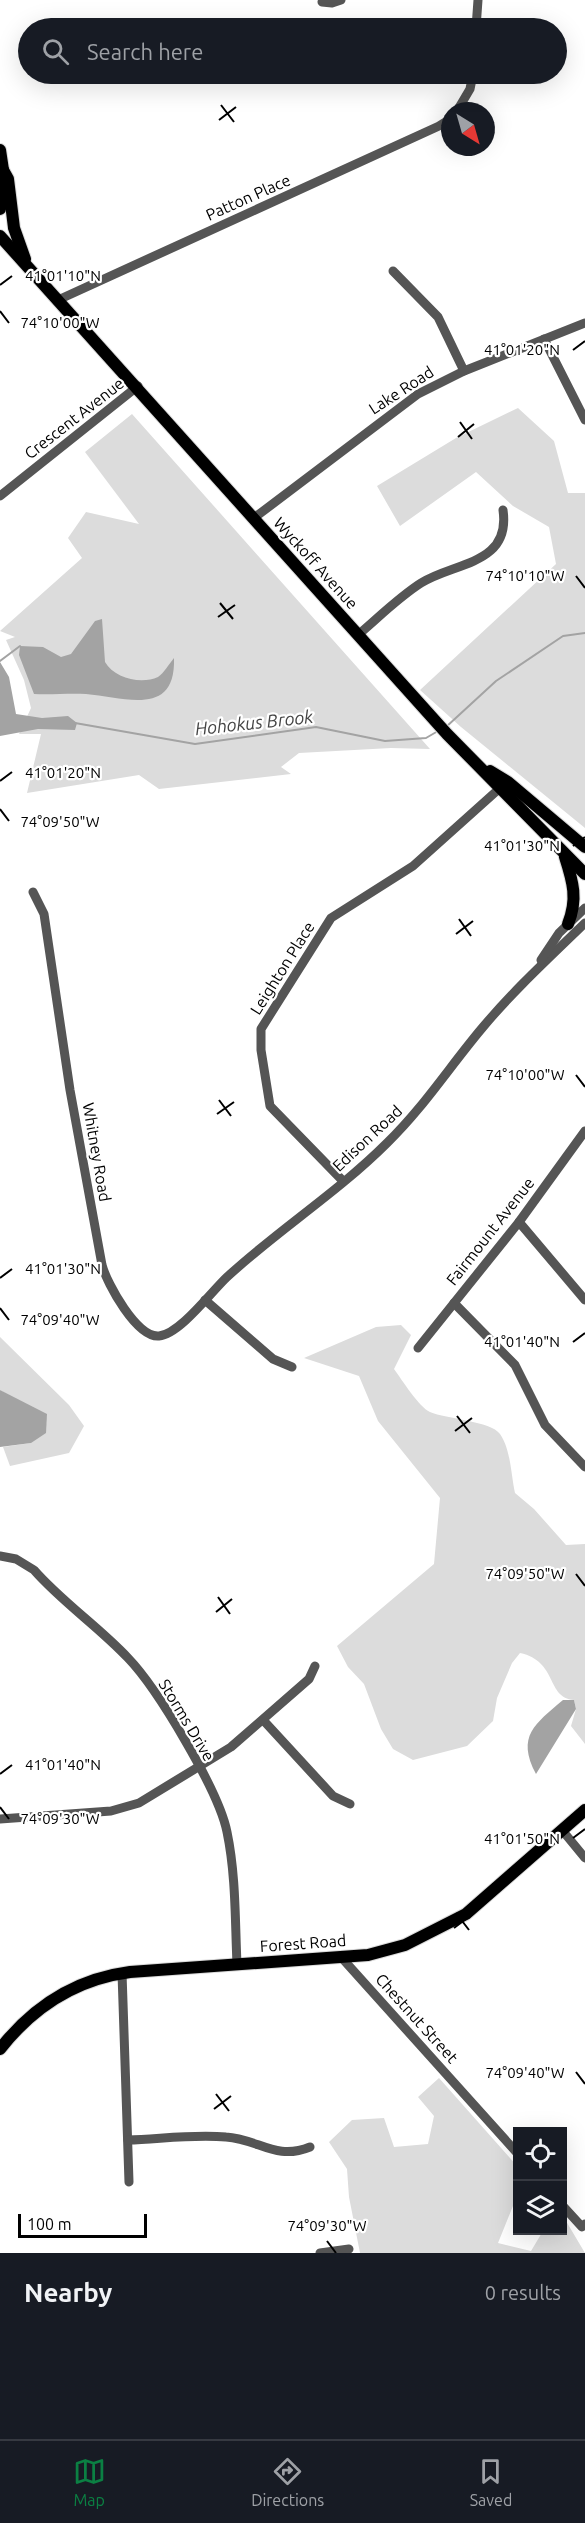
<!DOCTYPE html>
<html lang="en">
<head>
<meta charset="utf-8">
<style>
	:root { --surface:#171b24; --page:#20242c; --text:#f1f3f6; --muted:#9ea1a6; --line:#363941; --accent:#0b8043 }
	body { margin:0; font-family:Ubuntu,sans-serif; background:var(--page); color:var(--text) }
	.controls { position:absolute; right:18px; bottom:18px; display:grid; overflow:hidden; border-radius:0px; box-shadow:0 6px 24px #0002 }
	.controls button { width:54px; height:54px; display:grid; place-items:center; padding:0; border:0; border-bottom:2px solid var(--line); background:var(--surface); color:var(--text); font:30px sans-serif }
	.compass { position:absolute; left:441px; top:102px; width:54px; height:54px; border-radius:50%; background:var(--surface); box-shadow:0 6px 24px #0002; rotate:143deg }
	.scale { position:absolute; left:18px; bottom:15px; width:129px; box-sizing:border-box; padding-left:6px; border:3px solid #000; border-top:0; font-size:16px; line-height:21px; white-space:nowrap; color:#000; -webkit-text-stroke:4px #fff; paint-order:stroke }
	.list { margin:0; padding:0; list-style:none }
	h2 { display:flex; justify-content:space-between; align-items:center; height:78px; margin:0; padding:0 24px; font-size:26px }
	h2 small { font-size:20px; font-weight:400; color:var(--muted) }
	.icon { flex:none; width:33px; height:33px; fill:none; stroke:currentColor; stroke-width:2; stroke-linecap:round; stroke-linejoin:round }
	.map { position:relative; flex:none; width:585px; height:2253px; overflow:hidden }
	.search { position:absolute; background:var(--surface); box-shadow:0 6px 24px #0002; left:18px; right:18px; top:18px; height:66px; display:flex; align-items:center; gap:15px; box-sizing:border-box; padding:0 21px; border-radius:33px; color:var(--muted); font-size:22px }
	.sheet { height:186px; background:var(--surface) }
	nav { display:flex; justify-content:space-around; align-items:center; box-sizing:border-box; height:84px; border-top:2px solid var(--line); background:var(--surface); font-size:16px; color:var(--muted) }
	nav a { display:grid; justify-items:center; gap:3px }
	nav .on { color:var(--accent) }
	.map>svg:first-child { display:block }
</style>
</head>
<body>
<div class="map">
<svg width="585" height="2253" viewBox="0 0 585 2253">
	<rect width="100%" height="100%" fill="#fff"/>
	<!-- green -->
	<g fill="#dcdcdc">
		<polygon points="518,408 554,441 568,493 585,493 585,828 461,727 420,690 556,564 549,527 513,506 476,472 400,526 377,486 456,438"/>
		<polygon points="132,414 430,749 391,748 299,753 281,767 291,774 159,789 139,775 27,793 41,734 19,734 31,708 24,680 6,640 15,637 0,631 82,558 68,538 86,512 139,524 85,452"/>
		<path d="M401,1325L411,1335L394,1369C402,1380 419,1407 430,1412C446,1419 491,1421 500,1434C511,1450 511,1475 515,1493L534,1509L566,1545L585,1544V1744L571,1726L576,1709L574,1700C546,1698 558,1661 520,1653L512,1663L497,1698L493,1721L467,1746L413,1760L393,1749L381,1729L364,1684L348,1667L337,1646L434,1564L440,1498L378,1421L359,1376L304,1358L376,1327Z"/>
		<polygon points="0,1337 69,1405 84,1426 69,1453 10,1466 3,1447 31,1443 16,1400 0,1390"/>
		<polygon points="439,2078 517,2166 517,2196 498,2243 531,2251 543,2231 562,2230 563,2216 585,2253 360,2253 349,2197 347,2169 329,2142 352,2120 384,2118 394,2147 428,2144 434,2116 418,2097"/>
	</g>
	<!-- water -->
	<g fill="#a3a3a3">
		<path d="M102,619L105,662C114,678 141,685 158,677C164,673 169,664 174,658C176,718 124,697 86,694C68,693 51,695 34,694L19,655L20,646L43,647L61,657L71,654L95,621Z"/>
		<polygon points="0,662 9,677 16,714 42,718 68,716 77,723 75,730 38,729 0,736"/>
		<polygon points="0,1390 47,1414 46,1433 31,1443 0,1447"/>
		<path d="M563,1700H574L576,1709L536,1774C516,1736 535,1724 563,1700Z"/>
	</g>
	<g fill="none" stroke-linecap="round" stroke-linejoin="round">
		<!-- stream -->
		<g stroke="#a3a3a3" stroke-width="2">
			<polyline points="0,661 20,646"/>
			<polyline points="75,723 195,744 316,727 385,741 426,738 438,731"/>
			<polyline points="446,727 496,681 563,636 585,633"/>
		</g>
		<!-- major casing -->
		<g stroke="#dbdbdb" stroke-width="14">
			<g id="major">
				<polyline points="0,150 3,170 0,209"/>
				<polyline points="3,170 8,179 14,228 25,259"/>
				<polyline points="0,236 447,734 585,874"/>
				<polyline points="490,771 508,782 585,847"/>
				<path d="M565,857C573,882 578,899 568,924"/>
				<path d="M0,2049C33,2007 76,1979 130,1972L368,1955L405,1945L466,1914L585,1810"/>
			</g>
		</g>
		<!-- minor -->
		<g stroke="#555" stroke-width="9">
			<polyline points="322,2 332,3 341,0"/>
			<polyline points="476,28 478,0"/>
			<polyline points="457,111 470,89 473,74"/>
			<polyline points="393,271 438,317 464,371"/>
			<polyline points="58,300 439,126 450,119"/>
			<polyline points="544,339 585,420"/>
			<polyline points="0,496 138,386"/>
			<polyline points="254,518 418,394 464,371 585,323"/>
			<path d="M359,634C379,617 399,597 421,583C454,562 511,565 503,510"/>
			<path d="M33,892L44,914L70,1090L102,1265C107,1284 137,1338 159,1336C180,1334 211,1292 227,1277C278,1230 338,1192 387,1143C424,1107 450,1066 483,1027C514,990 550,957 585,923"/>
			<polyline points="541,960 559,933 585,908"/>
			<polyline points="343,1181 270,1106 261,1050 261,1029 331,918 413,866 500,788"/>
			<polyline points="519,1222 585,1300"/>
			<polyline points="205,1300 273,1359 292,1367"/>
			<polyline points="454,1303 515,1365 545,1425 585,1467"/>
			<polyline points="418,1348 519,1222 585,1131"/>
			<path d="M0,1556L16,1559L34,1570C62,1602 99,1627 128,1658C157,1688 219,1791 227,1832C236,1875 235,1921 237,1964"/>
			<polyline points="264,1721 333,1796 350,1804"/>
			<polyline points="0,1819 111,1811 139,1803 231,1747 309,1679 315,1666"/>
			<polyline points="562,1830 585,1858"/>
			<polyline points="341,1957 518,2154"/>
			<polyline points="122,1973 129,2182"/>
			<path d="M128,2140C160,2139 194,2134 226,2137C259,2139 275,2161 310,2147"/>
			<polyline points="562,2205 582,2227 585,2224"/>
			<polyline points="320,2253 349,2249"/>
		</g>
		<!-- major -->
		<use href="#major" stroke="#000" stroke-width="12"/>
	</g>
	<!-- ticks -->
	<path fill="none" stroke="#000" stroke-width="2" d="M221,105L234,122M219,120L236,107M0,285L12,276M0,311L9,323M573,350L585,341M460,422L472,439M458,437L474,424M576,576L585,588M220,603L233,619M218,617L235,605M0,781L12,772M0,809L9,821M573,846L585,837M459,919L471,936M456,934L473,921M576,1075L585,1087M219,1100L231,1116M217,1114L234,1102M0,1278L12,1269M0,1308L9,1320M573,1342L585,1333M457,1416L470,1433M455,1431L472,1418M576,1574L585,1586M218,1597L230,1614M216,1612L232,1599M0,1774L12,1765M0,1807L9,1819M573,1838L585,1829M456,1913L469,1930M454,1928L471,1915M576,2072L585,2084M216,2094L229,2111M214,2109L231,2096M327,2241L336,2253"/>
	<g text-anchor="middle" dominant-baseline="central" stroke-width="4.5" stroke-linejoin="round" paint-order="stroke">
		<!-- street labels -->
		<g font-size="16" fill="#000" stroke="#fff">
			<text transform="translate(248 197) rotate(-24)">Patton Place</text>
			<text transform="translate(401 390) rotate(-33)">Lake Road</text>
			<text transform="translate(74 418) rotate(-38)">Crescent Avenue</text>
			<text transform="translate(316 563) rotate(48)">Wyckoff Avenue</text>
			<text transform="translate(282 968) rotate(-58)">Leighton Place</text>
			<text transform="translate(367 1138) rotate(-43)">Edison Road</text>
			<text transform="translate(97 1152) rotate(80)">Whitney Road</text>
			<text transform="translate(490 1231) rotate(-52)">Fairmount Avenue</text>
			<text transform="translate(187 1720) rotate(59)">Storms Drive</text>
			<text transform="translate(303 1943) rotate(-4)">Forest Road</text>
			<text transform="translate(417 2018) rotate(48)">Chestnut Street</text>
		</g>
		<!-- water labels -->
		<g font-size="18" font-style="italic" fill="#444" stroke="#fff">
			<text transform="translate(254 722) rotate(-6)">Hohokus Brook</text>
		</g>
	</g>
	<g font-size="15" text-anchor="middle" fill="#000" stroke="#fff" stroke-width="4.5" stroke-linejoin="round" paint-order="stroke">
		<text x="63" y="281">41°01'10"N</text>
		<text x="60" y="328">74°10'00"W</text>
		<text x="522" y="355">41°01'20"N</text>
		<text x="525" y="581">74°10'10"W</text>
		<text x="63" y="778">41°01'20"N</text>
		<text x="60" y="827">74°09'50"W</text>
		<text x="522" y="851">41°01'30"N</text>
		<text x="525" y="1080">74°10'00"W</text>
		<text x="63" y="1274">41°01'30"N</text>
		<text x="60" y="1325">74°09'40"W</text>
		<text x="522" y="1347">41°01'40"N</text>
		<text x="525" y="1579">74°09'50"W</text>
		<text x="63" y="1770">41°01'40"N</text>
		<text x="60" y="1824">74°09'30"W</text>
		<text x="522" y="1844">41°01'50"N</text>
		<text x="525" y="2078">74°09'40"W</text>
		<text x="327" y="2231">74°09'30"W</text>
	</g>
</svg>
<div class="controls">
<button><svg class="icon" aria-label="locate" viewBox="0 0 24 24"><circle cx="12" cy="12" r="6"/><path d="M12 2v4M12 18v4M2 12h4M18 12h4"/></svg></button>
<button><svg class="icon" aria-label="layers" viewBox="0 0 24 24"><path d="M12 4l9 5-9 5-9-5zM3 14l9 5 9-5"/></svg></button>
</div>
<svg class="compass" viewBox="-18 -18 36 36"><path d="M0-13l5 13h-10z" fill="#e53935"/><path d="M0 13l5-13h-10z" fill="#9ea1a6"/></svg>
<div class="scale">100 m</div>
<div class="search"><svg class="icon" aria-label="search" viewBox="0 0 24 24"><circle cx="10" cy="10" r="6"/><path d="M15 15l6 6"/></svg>Search here</div>
</div>
<section class="sheet">
<h2>Nearby<small>0 results</small></h2>
<ul class="list">
</ul>
</section>
<nav>
<a class="on"><svg class="icon" aria-label="map" viewBox="0 0 24 24"><path d="M3 6l6-2 6 2 6-2v14l-6 2-6-2-6 2zM9 4v14M15 6v14"/></svg>Map</a>
<a><svg class="icon" aria-label="directions" viewBox="0 0 24 24"><path d="M12 3l9 9-9 9-9-9zM9 14v-3h6M13 9l2 2-2 2"/></svg>Directions</a>
<a><svg class="icon" aria-label="saved" viewBox="0 0 24 24"><path d="M7 4h10v16l-5-4-5 4z"/></svg>Saved</a>
</nav>
</body>
</html>
